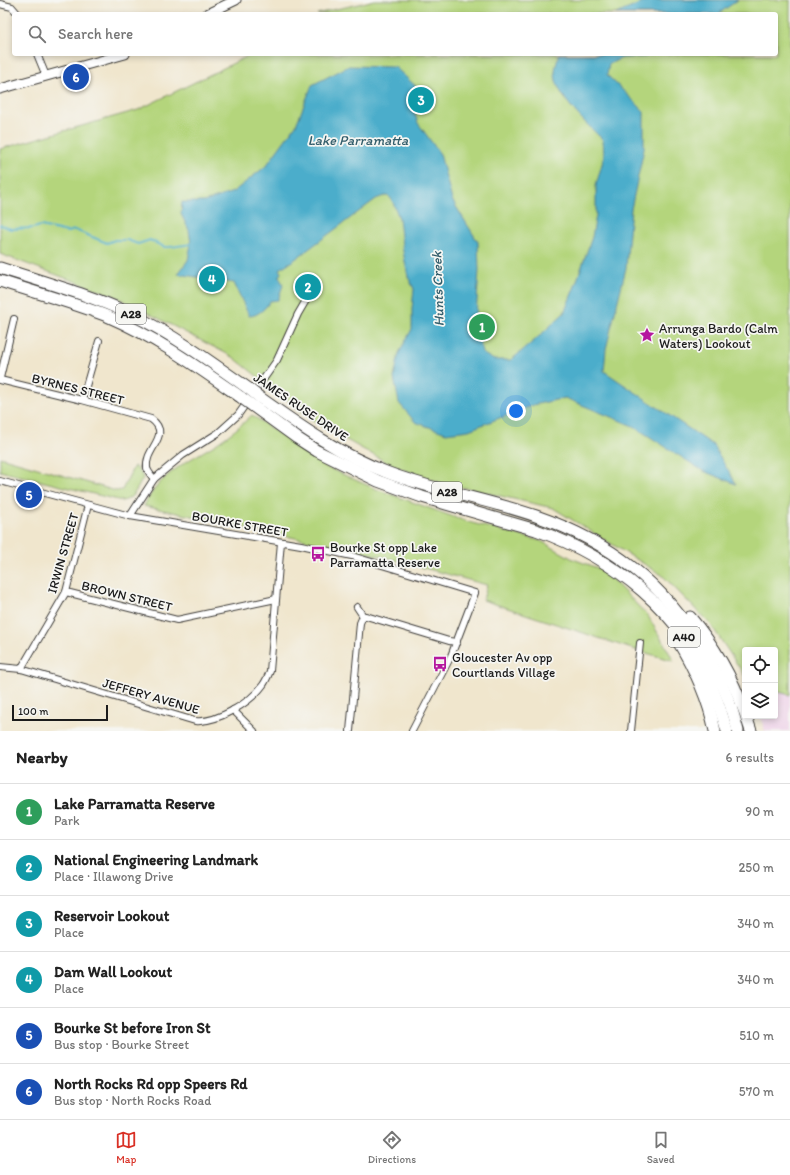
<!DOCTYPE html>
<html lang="en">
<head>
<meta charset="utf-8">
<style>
	:root { --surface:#fff; --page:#f2f2f2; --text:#222; --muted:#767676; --line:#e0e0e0; --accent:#d93025 }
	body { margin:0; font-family:Itim,sans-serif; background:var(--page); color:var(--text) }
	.controls { position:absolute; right:12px; bottom:12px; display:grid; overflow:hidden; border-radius:4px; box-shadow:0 2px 6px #0003 }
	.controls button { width:36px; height:36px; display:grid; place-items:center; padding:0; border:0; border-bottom:1px solid var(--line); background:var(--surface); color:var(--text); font:20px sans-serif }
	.scale { position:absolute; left:12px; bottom:10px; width:96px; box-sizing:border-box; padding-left:4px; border:2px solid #1c1c1c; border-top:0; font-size:11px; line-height:14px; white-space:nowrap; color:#1c1c1c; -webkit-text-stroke:3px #f6f6f2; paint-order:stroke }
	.you { position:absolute; left:516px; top:411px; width:14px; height:14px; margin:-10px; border:3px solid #fff; border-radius:50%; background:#1a73e8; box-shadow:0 0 0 6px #1a73e833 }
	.badge { display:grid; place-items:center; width:26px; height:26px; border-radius:50%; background:var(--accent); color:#fff; font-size:13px; font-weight:700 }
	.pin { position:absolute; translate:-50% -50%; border:2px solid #fff; box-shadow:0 1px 4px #0006 }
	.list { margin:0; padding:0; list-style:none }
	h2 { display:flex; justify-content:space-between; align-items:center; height:52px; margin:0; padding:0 16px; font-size:17px }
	h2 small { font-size:13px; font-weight:400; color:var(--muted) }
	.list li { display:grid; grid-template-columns:26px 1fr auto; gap:12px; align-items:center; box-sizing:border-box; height:56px; padding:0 16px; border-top:1px solid var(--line) }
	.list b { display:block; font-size:15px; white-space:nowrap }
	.list p { margin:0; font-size:13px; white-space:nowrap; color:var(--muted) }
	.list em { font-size:13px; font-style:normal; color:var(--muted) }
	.icon { flex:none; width:22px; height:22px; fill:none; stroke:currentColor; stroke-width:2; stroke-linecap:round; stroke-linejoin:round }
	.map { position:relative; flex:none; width:790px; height:731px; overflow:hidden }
	.search { position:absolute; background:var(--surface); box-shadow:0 2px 6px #0003; left:12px; right:12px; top:12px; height:44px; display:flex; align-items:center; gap:10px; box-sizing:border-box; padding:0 14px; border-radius:4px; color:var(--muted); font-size:15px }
	.sheet { height:388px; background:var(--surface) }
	nav { display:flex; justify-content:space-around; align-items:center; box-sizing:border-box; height:56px; border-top:1px solid var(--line); background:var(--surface); font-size:11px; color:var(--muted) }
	nav a { display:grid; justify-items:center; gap:2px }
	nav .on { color:var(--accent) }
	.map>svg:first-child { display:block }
</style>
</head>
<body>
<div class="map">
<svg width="790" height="731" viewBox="0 0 790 731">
	<rect width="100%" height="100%" fill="#f6f6f2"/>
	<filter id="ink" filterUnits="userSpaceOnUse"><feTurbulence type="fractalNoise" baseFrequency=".025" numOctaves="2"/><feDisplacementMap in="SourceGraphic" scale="8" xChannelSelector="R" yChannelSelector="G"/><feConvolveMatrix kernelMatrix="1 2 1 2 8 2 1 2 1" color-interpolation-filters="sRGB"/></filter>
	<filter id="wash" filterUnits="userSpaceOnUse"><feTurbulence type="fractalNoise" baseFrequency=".012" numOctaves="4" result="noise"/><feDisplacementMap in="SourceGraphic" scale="16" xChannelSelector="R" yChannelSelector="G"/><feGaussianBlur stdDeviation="0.9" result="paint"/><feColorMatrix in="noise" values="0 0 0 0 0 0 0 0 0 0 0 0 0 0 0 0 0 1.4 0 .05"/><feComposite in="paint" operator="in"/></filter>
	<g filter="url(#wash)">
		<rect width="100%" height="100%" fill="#f0e6cd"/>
		<!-- built -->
		<polygon fill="#eed0e8" points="775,691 790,695 790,731 765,731 760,716 775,716"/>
		<!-- green -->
		<g fill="#b4d57c" stroke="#68784c">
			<path d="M374,0H790V695L775,691V650H745V676L711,625L662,575L553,508L439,482L393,466L316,423L233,357L117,297L0,254V149L138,110L252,54H776V14H317C336,8 355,6 374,0Z"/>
			<path d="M252,415L326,467L376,489L468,522L541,541L573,559L603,570L648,616L674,661L629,648L483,600L487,585L380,556L144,506C160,473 187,462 216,444C229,435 241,426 252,415Z"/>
			<path d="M0,457L116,491L122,490L134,466L140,471L143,478C138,487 133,500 122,501L0,471Z"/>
		</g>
		<!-- water -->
		<g fill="#4cadcb" stroke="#346474">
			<polygon points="649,0 738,0 718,14 616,14"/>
			<path d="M559,54H655L645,57L622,58L609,64L607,75L644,111V149L631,209L626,268L606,349L604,371L713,445L736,484L703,471L633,426L565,398L533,405L469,430L446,433L415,422L399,403L394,378L399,353L412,329V309L414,289L408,277L402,246L399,218L392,200C388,193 382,197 376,199L294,260L279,269L281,273L279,276L283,285L278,300L270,301C266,308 258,316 249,316L234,283L178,274L188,260L191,244L189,230L181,214L182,202H204L233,192L266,166L296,125L312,85L349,66L395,67L422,92L413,108L418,123L440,154L452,200L478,242L479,270L476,316L482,353L494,360H511L535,340L564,313L575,286L592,237L596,215V185L604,157L603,140C588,125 554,95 555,72C555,66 558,60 559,54Z"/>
		</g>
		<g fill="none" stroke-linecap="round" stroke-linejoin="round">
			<!-- stream -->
			<polyline stroke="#4cadcb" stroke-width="2" points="0,225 11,229 33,228 41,226 67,232 75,230 107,243 115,240 127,240 138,244 150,240 164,247 170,247 192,244"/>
		</g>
	</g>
	<g filter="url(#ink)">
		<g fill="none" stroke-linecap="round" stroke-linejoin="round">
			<!-- minor casing -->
			<g stroke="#3c3a37" stroke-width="8">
				<g id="minor">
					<polyline points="0,4 12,7 18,14"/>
					<polyline points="37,54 46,76"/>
					<polyline points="0,378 14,319"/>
					<path d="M0,380L82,400L151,419C173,435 144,449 147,468C148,472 151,475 154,479"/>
					<polyline points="82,400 99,341"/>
					<polyline points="0,481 130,516 301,545 352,556 475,593 451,656 412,731"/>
					<polyline points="130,516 154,479 183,455 218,433 238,415 277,360 298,314 315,285"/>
					<polyline points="66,592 177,620 276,599"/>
					<polyline points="357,607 363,616"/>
					<path d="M0,667L21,669L195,721C217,723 250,703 263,685C266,681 268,676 270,671L281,542"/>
					<polyline points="21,669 66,592 88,505"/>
					<polyline points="233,710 254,731"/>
					<polyline points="350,731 360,623 363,616 366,616 449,641 457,642"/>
					<polyline points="631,731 640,643"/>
				</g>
			</g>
			<!-- secondary casing -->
			<g stroke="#3c3a37" stroke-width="11">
				<g id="secondary">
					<polyline points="207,14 236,0"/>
					<polyline points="0,89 125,54"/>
				</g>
			</g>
			<!-- trunk casing -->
			<g stroke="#3c3a37" stroke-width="13">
				<g id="trunk">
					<path d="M0,268C44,282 91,295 133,315C174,335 211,362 249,389"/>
					<path d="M0,281C36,293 72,302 107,316C156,337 199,368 242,398"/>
					<path d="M259,397C300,426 339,454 386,472C435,491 487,499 536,516C610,542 663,582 703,650C719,675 731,701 738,731"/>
					<path d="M253,406L297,438L317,451L378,481L422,497L536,530C614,558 682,611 713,690C719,704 723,717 727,731"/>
					<path d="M690,617C714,645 733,679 745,713"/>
					<path d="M676,638C694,667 708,697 715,731"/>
					<polyline points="746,716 751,731"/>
				</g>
			</g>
			<!-- minor -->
			<use href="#minor" stroke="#fff" stroke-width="6"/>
			<!-- secondary -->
			<use href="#secondary" stroke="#fff" stroke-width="9"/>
			<!-- trunk -->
			<use href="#trunk" stroke="#fff" stroke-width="11"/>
			<!-- trunk-bridge casing -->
			<g stroke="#3c3a37" stroke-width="13" stroke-linecap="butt">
				<g id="trunk-bridge">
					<polyline points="249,389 259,397"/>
					<polyline points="242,398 253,406"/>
				</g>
			</g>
			<!-- trunk-bridge -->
			<use href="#trunk-bridge" stroke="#fff" stroke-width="11"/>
		</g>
	</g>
	<!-- icons -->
	<defs>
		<g id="sight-bare" transform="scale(1.2)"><path d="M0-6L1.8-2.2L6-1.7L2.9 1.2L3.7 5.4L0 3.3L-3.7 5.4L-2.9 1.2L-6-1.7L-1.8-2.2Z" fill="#b5179e" stroke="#f6f6f2" stroke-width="2.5" paint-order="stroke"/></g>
		<g id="bus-bare" transform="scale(1.2)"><path d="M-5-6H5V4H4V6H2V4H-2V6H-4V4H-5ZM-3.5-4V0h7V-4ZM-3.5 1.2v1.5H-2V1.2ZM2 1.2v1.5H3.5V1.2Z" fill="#b5179e" stroke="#f6f6f2" stroke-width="2.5" paint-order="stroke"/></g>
	</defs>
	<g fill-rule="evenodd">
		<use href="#sight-bare" x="647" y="335"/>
		<use href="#bus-bare" x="318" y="554"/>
		<use href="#bus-bare" x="440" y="664"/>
	</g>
	<g text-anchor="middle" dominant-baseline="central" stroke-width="3.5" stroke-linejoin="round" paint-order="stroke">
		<!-- shield labels -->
		<g fill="#f6f6f2" stroke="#5d5d5c" stroke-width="1">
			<rect x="116" y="304" width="30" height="20" rx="3"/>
			<rect x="432" y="482" width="30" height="20" rx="3"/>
			<rect x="668" y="627" width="32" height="20" rx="3"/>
		</g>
		<g font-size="12" font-weight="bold" fill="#1c1c1c">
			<text x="131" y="314">A28</text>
			<text x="447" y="492">A28</text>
			<text x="684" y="637">A40</text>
		</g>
		<!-- poi labels -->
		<g font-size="13" fill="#1c1c1c" stroke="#f6f6f2" text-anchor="start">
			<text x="659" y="328">Arrunga Bardo (Calm<tspan x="659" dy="15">Waters) Lookout</tspan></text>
			<text x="330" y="547">Bourke St opp Lake<tspan x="330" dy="15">Parramatta Reserve</tspan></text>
			<text x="452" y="657">Gloucester Av opp<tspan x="452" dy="15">Courtlands Village</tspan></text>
		</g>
		<!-- street labels -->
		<g font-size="13" fill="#1c1c1c" stroke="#f6f6f2">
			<text transform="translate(78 389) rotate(14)">BYRNES STREET</text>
			<text transform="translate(301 407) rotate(34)">JAMES RUSE DRIVE</text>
			<text transform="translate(240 524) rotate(10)">BOURKE STREET</text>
			<text transform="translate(63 553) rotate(-74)">IRWIN STREET</text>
			<text transform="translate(127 596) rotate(14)">BROWN STREET</text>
			<text transform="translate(151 696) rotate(16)">JEFFERY AVENUE</text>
		</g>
		<!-- water labels -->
		<g font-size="14" font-style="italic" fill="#325d6b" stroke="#f6f6f2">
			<text x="358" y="140">Lake Parramatta</text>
			<text transform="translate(438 289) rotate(-92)">Hunts Creek</text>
		</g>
	</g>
</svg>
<div class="controls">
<button><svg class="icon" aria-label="locate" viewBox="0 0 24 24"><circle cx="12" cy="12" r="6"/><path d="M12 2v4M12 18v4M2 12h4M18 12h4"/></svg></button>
<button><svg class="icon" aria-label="layers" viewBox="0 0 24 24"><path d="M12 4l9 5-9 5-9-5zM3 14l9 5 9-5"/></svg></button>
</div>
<div class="scale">100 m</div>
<div class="you"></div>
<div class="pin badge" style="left:482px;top:327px;background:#2e9e5b">1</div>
<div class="pin badge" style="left:308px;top:287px;background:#0f9aa8">2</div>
<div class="pin badge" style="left:421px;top:100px;background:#0f9aa8">3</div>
<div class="pin badge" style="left:212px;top:279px;background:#0f9aa8">4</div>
<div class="pin badge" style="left:29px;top:495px;background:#1a4fb4">5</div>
<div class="pin badge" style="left:76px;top:77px;background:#1a4fb4">6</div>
<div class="search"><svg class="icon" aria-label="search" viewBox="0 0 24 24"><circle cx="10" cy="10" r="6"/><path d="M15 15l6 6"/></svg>Search here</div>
</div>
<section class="sheet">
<h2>Nearby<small>6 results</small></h2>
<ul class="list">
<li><span class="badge" style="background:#2e9e5b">1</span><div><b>Lake Parramatta Reserve</b><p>Park</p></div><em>90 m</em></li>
<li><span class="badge" style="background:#0f9aa8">2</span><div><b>National Engineering Landmark</b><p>Place · Illawong Drive</p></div><em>250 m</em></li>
<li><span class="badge" style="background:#0f9aa8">3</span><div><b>Reservoir Lookout</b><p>Place</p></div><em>340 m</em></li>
<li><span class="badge" style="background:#0f9aa8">4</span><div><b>Dam Wall Lookout</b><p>Place</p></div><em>340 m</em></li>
<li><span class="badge" style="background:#1a4fb4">5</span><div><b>Bourke St before Iron St</b><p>Bus stop · Bourke Street</p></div><em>510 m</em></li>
<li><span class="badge" style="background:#1a4fb4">6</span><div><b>North Rocks Rd opp Speers Rd</b><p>Bus stop · North Rocks Road</p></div><em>570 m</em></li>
</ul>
</section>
<nav>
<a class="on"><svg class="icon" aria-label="map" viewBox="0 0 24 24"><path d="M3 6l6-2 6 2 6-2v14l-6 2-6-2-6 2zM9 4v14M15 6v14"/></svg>Map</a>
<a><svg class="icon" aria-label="directions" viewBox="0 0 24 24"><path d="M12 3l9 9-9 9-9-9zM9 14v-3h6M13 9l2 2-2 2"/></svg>Directions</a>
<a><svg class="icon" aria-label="saved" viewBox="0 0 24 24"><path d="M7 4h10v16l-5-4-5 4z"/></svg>Saved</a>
</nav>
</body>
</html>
